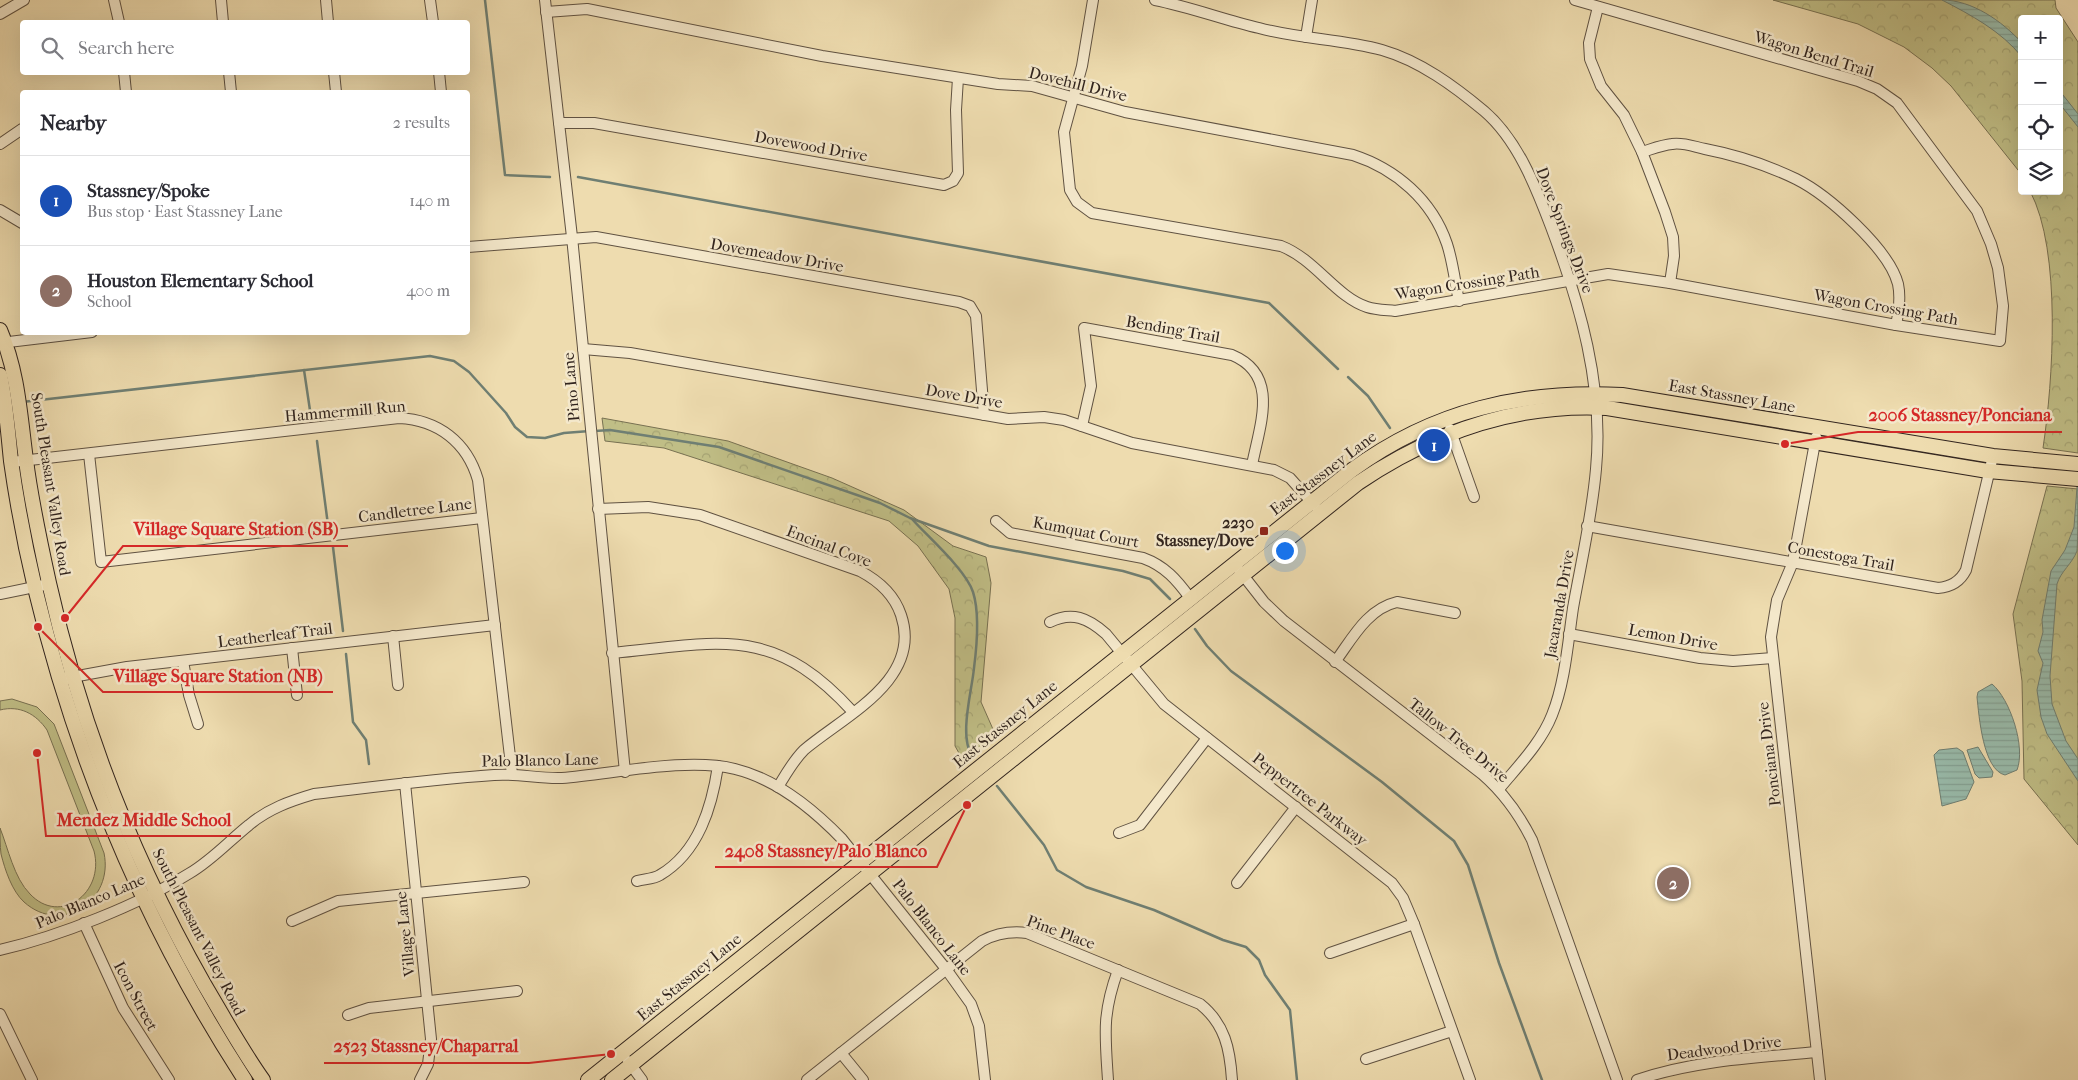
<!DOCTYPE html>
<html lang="en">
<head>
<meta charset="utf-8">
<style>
	:root { --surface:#fff; --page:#f7f7f7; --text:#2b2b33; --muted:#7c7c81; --line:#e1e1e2; --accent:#b45309 }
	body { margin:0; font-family:"IM FELL French Canon",serif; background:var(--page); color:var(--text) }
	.controls { position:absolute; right:15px; top:15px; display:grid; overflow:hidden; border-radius:5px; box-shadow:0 5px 20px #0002 }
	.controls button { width:45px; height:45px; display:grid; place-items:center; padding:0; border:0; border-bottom:1px solid var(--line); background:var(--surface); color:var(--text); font:25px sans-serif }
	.you { position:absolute; left:1284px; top:550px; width:18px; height:18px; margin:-12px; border:4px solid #fff; border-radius:50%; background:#1a73e8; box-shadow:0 0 0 8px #1a73e833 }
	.badge { display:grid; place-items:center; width:32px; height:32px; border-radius:50%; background:var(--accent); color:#fff; font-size:16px; font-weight:700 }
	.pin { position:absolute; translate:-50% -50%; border:2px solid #fff; box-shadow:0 1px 5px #0006 }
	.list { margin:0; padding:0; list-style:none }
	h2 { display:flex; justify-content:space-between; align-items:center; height:65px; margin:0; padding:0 20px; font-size:21px }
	h2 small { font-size:16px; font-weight:400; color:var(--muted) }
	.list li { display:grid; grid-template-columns:32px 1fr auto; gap:15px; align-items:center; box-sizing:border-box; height:90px; padding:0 20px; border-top:1px solid var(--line) }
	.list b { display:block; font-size:19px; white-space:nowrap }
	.list p { margin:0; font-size:16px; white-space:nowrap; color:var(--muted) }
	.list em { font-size:16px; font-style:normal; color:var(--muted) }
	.icon { flex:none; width:28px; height:28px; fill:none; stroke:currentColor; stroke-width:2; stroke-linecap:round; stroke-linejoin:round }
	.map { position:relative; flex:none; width:2078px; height:1080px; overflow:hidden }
	.search { position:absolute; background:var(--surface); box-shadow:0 5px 20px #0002; left:20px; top:20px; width:450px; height:55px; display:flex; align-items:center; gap:12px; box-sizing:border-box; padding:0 18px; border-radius:5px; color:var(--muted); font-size:19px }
	.panel { position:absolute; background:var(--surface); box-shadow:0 5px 20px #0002; left:20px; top:90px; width:450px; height:245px; border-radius:5px }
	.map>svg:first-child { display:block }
</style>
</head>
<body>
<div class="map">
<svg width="2078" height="1080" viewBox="0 0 2078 1080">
	<defs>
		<pattern id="forest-crowns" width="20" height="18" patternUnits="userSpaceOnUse" patternTransform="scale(1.25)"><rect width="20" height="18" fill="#c0be86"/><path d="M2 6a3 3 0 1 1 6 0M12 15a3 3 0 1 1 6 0" fill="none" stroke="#a5a373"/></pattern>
		<pattern id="water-rules" width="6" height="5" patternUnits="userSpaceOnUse" patternTransform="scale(1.25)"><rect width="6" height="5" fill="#99bcac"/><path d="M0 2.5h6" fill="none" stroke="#84a194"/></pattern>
	</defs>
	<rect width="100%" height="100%" fill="#eedcaf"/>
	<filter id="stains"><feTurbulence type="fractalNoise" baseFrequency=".004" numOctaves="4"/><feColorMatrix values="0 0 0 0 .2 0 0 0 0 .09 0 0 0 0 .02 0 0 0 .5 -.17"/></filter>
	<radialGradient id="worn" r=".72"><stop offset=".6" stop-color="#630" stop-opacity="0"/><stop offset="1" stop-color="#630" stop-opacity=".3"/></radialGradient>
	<!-- forest -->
	<g fill="url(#forest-crowns)" stroke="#787152">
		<path d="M1773,0H2055L2056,8L2078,42V453L2043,448C2053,382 2062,251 2030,191H2059V19H2022V175L1951,86L1932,68L1904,47L1858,24Z"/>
		<polygon points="602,418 728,441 832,478 904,510 953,546 986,557 991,583 981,702 996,736 964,762 955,746 955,618 949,589 918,546 889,521 664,448 605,441"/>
		<polygon points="2047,486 2078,489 2078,845 2024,779 2022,681 2013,614"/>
	</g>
	<!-- park -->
	<path fill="#c0be86" stroke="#787152" d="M12,699L37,707L54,724L104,853C114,900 62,936 24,902C12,891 5,870 1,854C0,846 0,836 0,828C8,848 14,878 30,894C60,926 105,893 94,851L47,730C36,714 20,705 0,710V701Z"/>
	<!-- water -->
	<g fill="url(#water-rules)" stroke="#6f7f73">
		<path d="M1942,0C1972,0 2002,21 2022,43V57C2001,31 1971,15 1942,0Z"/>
		<polygon points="2059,90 2078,114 2078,127 2059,103"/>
		<path d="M2078,474C2078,490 2078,539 2077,551C2072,564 2061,571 2057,584L2050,676L2052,704L2066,741L2078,759V781L2047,734L2041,717L2037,690L2043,663L2038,651L2043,632L2042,620L2051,571L2065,550L2074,527Z"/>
		<path d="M1992,684C2010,699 2026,747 2017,770L2005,775C1983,770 1979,716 1977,697L1978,692Z"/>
		<polygon points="1978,747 1993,772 1992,777 1979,778 1975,774 1967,750"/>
		<polygon points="1957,748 1963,752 1974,782 1966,799 1942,806 1934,755 1939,750"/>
	</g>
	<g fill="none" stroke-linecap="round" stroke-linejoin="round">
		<!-- stream -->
		<g stroke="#6f7f73" stroke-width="2.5">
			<polyline points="485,0 505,175 550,177"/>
			<polyline points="578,177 1269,303 1338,369"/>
			<polyline points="304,370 311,417"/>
			<polyline points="1348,377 1368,396 1390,428"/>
			<polyline points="22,402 430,356 454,361 469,372 506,413 515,427 527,437 545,438 564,433 590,431"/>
			<polyline points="595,431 610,430 719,447 880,503 910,518 989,546 1123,571 1150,579 1170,599"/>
			<polyline points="317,441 328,525"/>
			<path d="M912,519C928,537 966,570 973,592C980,614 977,645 974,668C972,691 958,738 973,757"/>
			<polyline points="333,547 343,631"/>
			<polyline points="1195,629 1207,646 1231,671 1382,782 1454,841 1468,865 1499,963 1542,1080"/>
			<polyline points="346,654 353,722 366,740 369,764"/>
			<polyline points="997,786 1044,845 1057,870 1086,887 1154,910 1223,940 1246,947 1259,960 1265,975 1290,1010 1297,1080"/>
		</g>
		<!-- minor casing -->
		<g stroke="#605242" stroke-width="12">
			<g id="minor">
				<polyline points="114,0 119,22"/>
				<polyline points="221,0 223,22"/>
				<polyline points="326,0 328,22"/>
				<polyline points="430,0 433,22"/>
				<polyline points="545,0 572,237 625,772"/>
				<path d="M1093,0L1082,66L1064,132L1070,190L1077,202L1092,213L1281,246C1315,259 1336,297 1367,307C1376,310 1386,310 1395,311L1608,274L1670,283L1896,325L2000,341L2003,306L1998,268L1991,244L1977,211L1897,103L1877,89L1858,81L1575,0"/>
				<path d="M1155,0C1191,7 1224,20 1259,28C1299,39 1342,39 1382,50C1420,61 1454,86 1484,111C1517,139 1536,187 1551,227C1580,304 1604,386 1596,469C1592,516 1581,563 1573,608C1568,642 1565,683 1552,715C1541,743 1518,766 1499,789"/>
				<polyline points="1598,7 1589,43 1590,59 1601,86 1624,115 1642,152 1665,212 1673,237 1674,256 1670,283"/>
				<path d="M546,12L587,9L822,56L998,84L1032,86L1125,112L1353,155C1396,169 1432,200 1447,244C1453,262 1455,283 1459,301"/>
				<polyline points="0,14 24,0"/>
				<polyline points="1306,37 1312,0"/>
				<polyline points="124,72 126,92"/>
				<polyline points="229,72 231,92"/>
				<polyline points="334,72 336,92"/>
				<polyline points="439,72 441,92"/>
				<polyline points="559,123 594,123 944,185 953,181 958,173 956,110 958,78"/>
				<polyline points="0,144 22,129"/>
				<path d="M1642,152C1652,149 1662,145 1672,144C1683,142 1695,147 1705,149C1736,155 1767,165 1796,179C1828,195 1889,249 1898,284C1901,298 1899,311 1896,325"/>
				<polyline points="0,210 22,223"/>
				<polyline points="468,247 596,237 959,302 970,306 976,316 984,415"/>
				<polyline points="0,343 92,332"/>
				<polyline points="583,349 630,353 1008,419 1044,417 1064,420 1132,443 1274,470 1290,478 1315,506"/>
				<path d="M1082,426L1091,386L1084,328L1232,355C1280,375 1260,424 1252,465"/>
				<polyline points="1450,429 1474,497"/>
				<polyline points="1816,437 1793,562 1777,600 1771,637 1820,1080"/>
				<polyline points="89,454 101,562 482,518"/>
				<path d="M12,462L399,418C438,420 467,442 478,480L512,774"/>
				<path d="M598,509L648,507L700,515L860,571C879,581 894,594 901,615C923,680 844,716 804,750C793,761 786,774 778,787"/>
				<path d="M996,521L1010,533L1143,558C1165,566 1177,580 1190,598"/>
				<path d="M1587,526L1938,588C1951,587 1960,582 1966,570L1993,456"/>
				<path d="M1239,570L1264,602L1284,621L1482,774C1504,793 1519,814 1532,840L1617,1080"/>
				<polyline points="0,594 49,584"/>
				<path d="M1050,622C1072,611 1088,618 1106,634L1164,704L1392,883L1403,898L1414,924L1470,1080"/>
				<polyline points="1569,634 1700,658 1733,661 1773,658"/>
				<polyline points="393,636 398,685"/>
				<polyline points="292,648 297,695"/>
				<path d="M612,653C719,643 772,623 853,712"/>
				<polyline points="183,661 189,695 198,724"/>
				<path d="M1335,662C1352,639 1367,609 1397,602L1455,613"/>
				<polyline points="67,678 127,667 495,625"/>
				<polyline points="405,783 431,1039 428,1064 420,1080"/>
				<polyline points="1119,833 1140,825 1207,738"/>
				<path d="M637,881C644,879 654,879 660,875C699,852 712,806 718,766"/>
				<polyline points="1237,883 1296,807"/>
				<polyline points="292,921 338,901 524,882"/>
				<polyline points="84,923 123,1008 169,1080"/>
				<path d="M0,950C60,936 138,905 190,873C212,860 229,841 249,825C268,809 290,801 314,794C374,787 434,779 494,775C517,773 539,779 562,778C613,774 687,757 735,769C776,779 813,809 842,839L946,969L971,1004L979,1026L985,1080"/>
				<polyline points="1330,953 1414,924"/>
				<polyline points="0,1014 32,1080"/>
				<polyline points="348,1015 369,1008 517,991"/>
				<polyline points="841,1053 863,1080"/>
				<polyline points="1366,1059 1452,1031"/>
				<polyline points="628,1061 642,1080"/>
				<path d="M807,1080L982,941C997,933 1011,931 1027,933L1200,1004C1225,1024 1230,1049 1232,1080"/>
				<path d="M1108,1080C1105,1034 1102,1014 1118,970"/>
				<path d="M1637,1080C1695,1060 1756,1058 1817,1052"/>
			</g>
		</g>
		<!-- major casing -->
		<g stroke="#31241e" stroke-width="16">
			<g id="major">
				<path d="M0,330C18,372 20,415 26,460C31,501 40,542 49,583C80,723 133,859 204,984C223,1016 241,1049 263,1080"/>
				<path d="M0,375C6,403 8,432 11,461C17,503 25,546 35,588C77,764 147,929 245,1080"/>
				<path d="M588,1080L1352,470C1434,410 1522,390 1622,395L1993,456L2078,464"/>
				<path d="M612,1080L1358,483C1432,433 1516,403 1607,408L1988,471L2078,479"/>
			</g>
		</g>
		<!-- minor -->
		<use href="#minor" stroke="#f4e8cb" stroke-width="10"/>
		<!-- major -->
		<use href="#major" stroke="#eedcaf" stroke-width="14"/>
	</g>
	<!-- markers -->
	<rect fill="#8f2418" stroke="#f4e8cb" stroke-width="2" x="1259" y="526" width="10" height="10" rx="2.5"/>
	<g text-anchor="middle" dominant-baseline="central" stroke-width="5" stroke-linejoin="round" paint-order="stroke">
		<!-- street labels -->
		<g font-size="16" fill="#31241e" stroke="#f4e8cb">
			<text transform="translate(1814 54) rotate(17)">Wagon Bend Trail</text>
			<text transform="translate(1078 84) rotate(14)">Dovehill Drive</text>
			<text transform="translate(811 146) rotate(10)">Dovewood Drive</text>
			<text transform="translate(1565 230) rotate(69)">Dove Springs Drive</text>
			<text transform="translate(777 255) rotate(10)">Dovemeadow Drive</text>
			<text transform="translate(1467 283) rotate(-9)">Wagon Crossing Path</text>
			<text transform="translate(1886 307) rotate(10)">Wagon Crossing Path</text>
			<text transform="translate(1173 329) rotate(10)">Bending Trail</text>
			<text transform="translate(571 387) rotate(-95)">Pino Lane</text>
			<text transform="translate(964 396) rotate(10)">Dove Drive</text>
			<text transform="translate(1732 396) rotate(10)">East Stassney Lane</text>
			<text transform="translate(345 411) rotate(-5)">Hammermill Run</text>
			<text transform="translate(1323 473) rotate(-37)">East Stassney Lane</text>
			<text transform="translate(51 484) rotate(81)">South Pleasant Valley Road</text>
			<text transform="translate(415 510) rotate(-7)">Candletree Lane</text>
			<text transform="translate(1086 532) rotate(11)">Kumquat Court</text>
			<text transform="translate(829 546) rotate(21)">Encinal Cove</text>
			<text transform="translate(1841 556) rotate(10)">Conestoga Trail</text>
			<text transform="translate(1559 604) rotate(-80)">Jacaranda Drive</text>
			<text transform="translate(275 635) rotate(-7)">Leatherleaf Trail</text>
			<text transform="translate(1673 637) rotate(10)">Lemon Drive</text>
			<text transform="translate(1005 724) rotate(-39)">East Stassney Lane</text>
			<text transform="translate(1459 740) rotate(39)">Tallow Tree Drive</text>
			<text transform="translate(1769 754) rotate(-97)">Ponciana Drive</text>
			<text transform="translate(540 760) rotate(-1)">Palo Blanco Lane</text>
			<text transform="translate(1310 799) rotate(38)">Peppertree Parkway</text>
			<text transform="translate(90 901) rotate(-23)">Palo Blanco Lane</text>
			<text transform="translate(932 927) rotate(52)">Palo Blanco Lane</text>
			<text transform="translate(199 932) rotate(63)">South Pleasant Valley Road</text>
			<text transform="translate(1061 932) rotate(20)">Pine Place</text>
			<text transform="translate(405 934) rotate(-96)">Village Lane</text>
			<text transform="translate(689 977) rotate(-39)">East Stassney Lane</text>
			<text transform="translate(136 996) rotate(62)">Icon Street</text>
			<text transform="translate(1724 1048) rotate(-7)">Deadwood Drive</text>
		</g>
		<!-- poi labels -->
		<g font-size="16" font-weight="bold" fill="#31241e" stroke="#f4e8cb" text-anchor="end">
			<text x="1254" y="522">2230<tspan x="1254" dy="18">Stassney/Dove</tspan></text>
		</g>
	</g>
	<!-- callouts -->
	<path fill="none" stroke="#d62828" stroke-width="2" d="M1785 444L1858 432H2062M65 618L123 546H348M38 627L103 692H333M37 753L46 836H241M967 805L937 867H715M611 1054L529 1063H324"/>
	<g fill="#d62828" stroke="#f4e8cb" stroke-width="2">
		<circle cx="1785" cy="444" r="5"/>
		<circle cx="65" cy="618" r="5"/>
		<circle cx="38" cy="627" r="5"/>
		<circle cx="37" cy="753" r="5"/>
		<circle cx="967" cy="805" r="5"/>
		<circle cx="611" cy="1054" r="5"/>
	</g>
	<g font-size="18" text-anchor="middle" font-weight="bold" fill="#d62828" stroke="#f4e8cb" stroke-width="5" stroke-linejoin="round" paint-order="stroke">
		<text x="1960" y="421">2006 Stassney/Ponciana</text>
		<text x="236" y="535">Village Square Station (SB)</text>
		<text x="218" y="682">Village Square Station (NB)</text>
		<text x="144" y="826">Mendez Middle School</text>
		<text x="826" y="857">2408 Stassney/Palo Blanco</text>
		<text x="426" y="1052">2523 Stassney/Chaparral</text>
	</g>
	<rect width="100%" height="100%" filter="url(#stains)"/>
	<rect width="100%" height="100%" fill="url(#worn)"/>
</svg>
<div class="controls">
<button>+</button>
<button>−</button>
<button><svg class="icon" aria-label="locate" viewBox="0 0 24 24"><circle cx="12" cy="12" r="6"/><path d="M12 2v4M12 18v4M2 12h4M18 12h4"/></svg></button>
<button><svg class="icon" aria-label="layers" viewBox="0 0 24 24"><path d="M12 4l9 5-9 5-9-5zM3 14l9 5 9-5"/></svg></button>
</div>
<div class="you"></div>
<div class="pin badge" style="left:1434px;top:445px;background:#1a4fb4">1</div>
<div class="pin badge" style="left:1673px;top:883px;background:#8d6e63">2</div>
<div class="search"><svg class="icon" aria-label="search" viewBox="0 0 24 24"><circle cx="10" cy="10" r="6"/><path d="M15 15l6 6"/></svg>Search here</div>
<section class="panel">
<h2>Nearby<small>2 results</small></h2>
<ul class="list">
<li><span class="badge" style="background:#1a4fb4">1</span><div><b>Stassney/Spoke</b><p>Bus stop · East Stassney Lane</p></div><em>140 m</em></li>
<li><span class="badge" style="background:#8d6e63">2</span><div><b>Houston Elementary School</b><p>School</p></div><em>400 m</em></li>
</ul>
</section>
</div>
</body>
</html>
